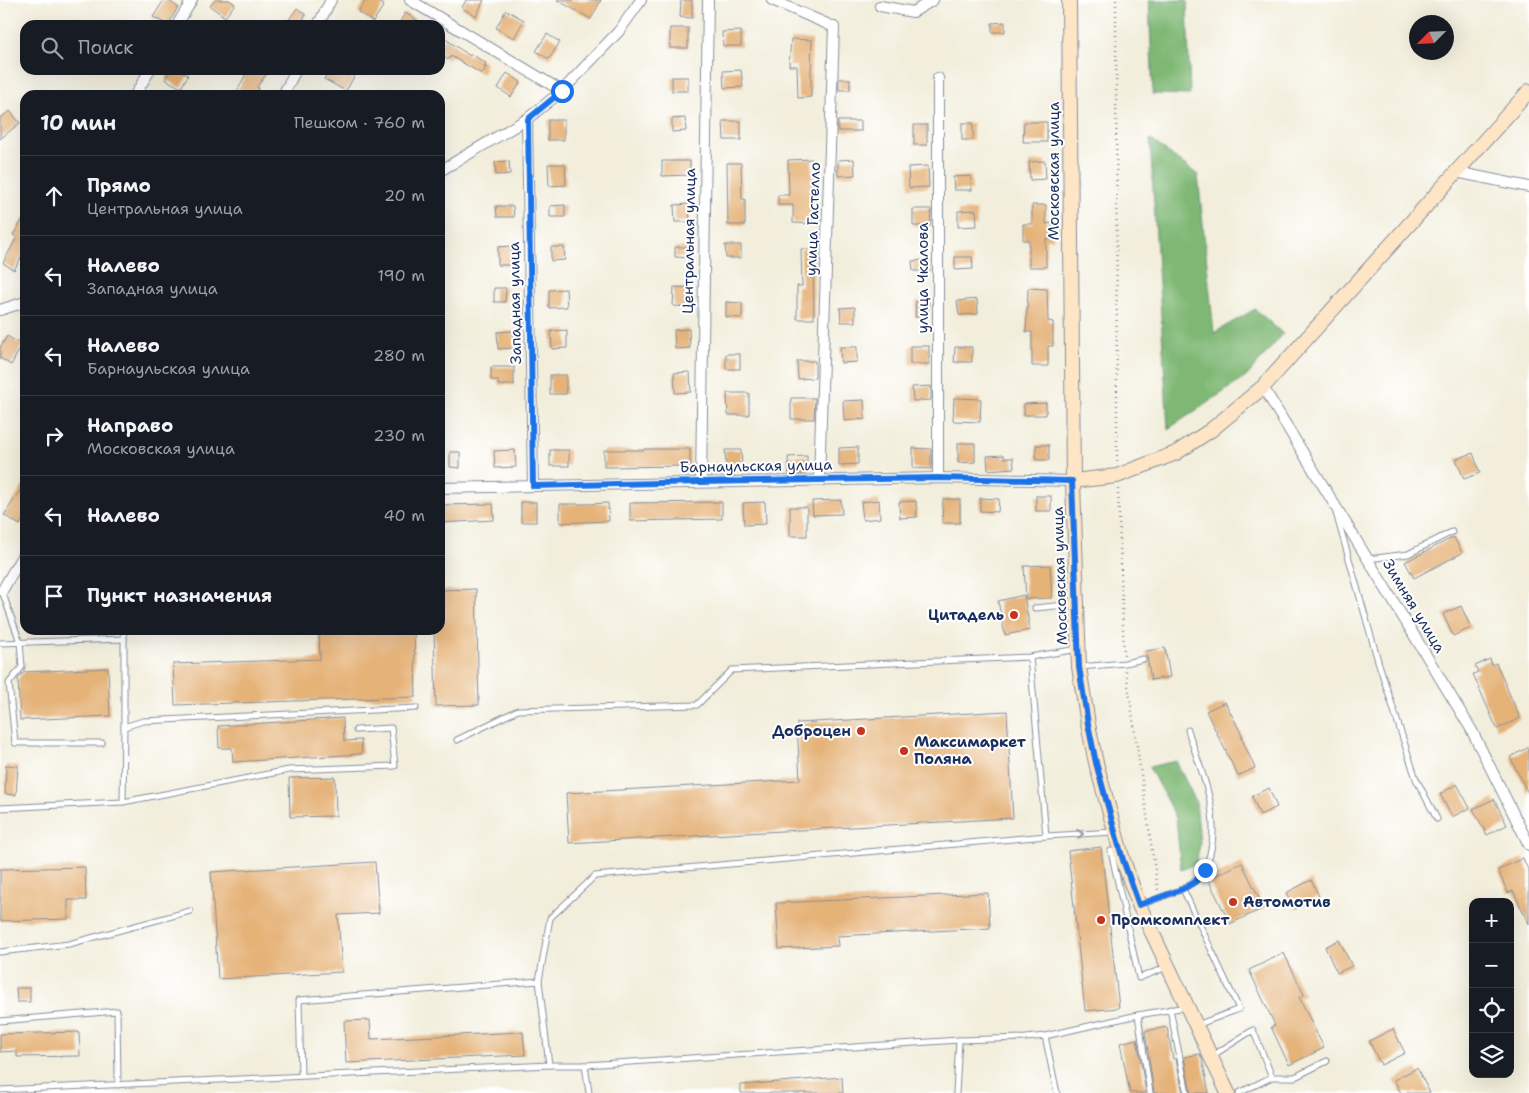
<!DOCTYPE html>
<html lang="ru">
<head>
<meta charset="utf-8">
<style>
	:root { --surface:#171b24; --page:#242831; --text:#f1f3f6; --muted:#9ea1a6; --line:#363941 }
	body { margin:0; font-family:"Shantell Sans",sans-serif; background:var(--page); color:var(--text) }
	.controls { position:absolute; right:15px; bottom:15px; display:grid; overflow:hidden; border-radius:10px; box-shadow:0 5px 20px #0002 }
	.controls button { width:45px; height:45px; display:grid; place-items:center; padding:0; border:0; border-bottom:1px solid var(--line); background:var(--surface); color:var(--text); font:25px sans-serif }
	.compass { position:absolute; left:1409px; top:15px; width:45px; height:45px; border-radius:50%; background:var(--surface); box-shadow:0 5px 20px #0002; rotate:246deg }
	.stop { position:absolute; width:15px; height:15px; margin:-11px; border:4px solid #1a73e8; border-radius:50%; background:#fff }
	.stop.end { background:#1a73e8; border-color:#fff; box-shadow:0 1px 5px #0008 }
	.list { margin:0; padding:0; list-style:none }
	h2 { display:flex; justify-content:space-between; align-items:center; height:65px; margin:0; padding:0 20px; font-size:21px }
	h2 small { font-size:16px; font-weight:400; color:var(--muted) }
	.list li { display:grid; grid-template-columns:32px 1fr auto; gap:15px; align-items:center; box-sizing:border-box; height:80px; padding:0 20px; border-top:1px solid var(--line) }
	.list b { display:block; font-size:19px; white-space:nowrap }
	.list p { margin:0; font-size:16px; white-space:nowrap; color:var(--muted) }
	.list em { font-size:16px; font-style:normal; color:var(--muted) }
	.icon { flex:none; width:28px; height:28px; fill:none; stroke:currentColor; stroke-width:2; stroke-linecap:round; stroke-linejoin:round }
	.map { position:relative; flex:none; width:1529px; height:1093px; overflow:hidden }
	.search { position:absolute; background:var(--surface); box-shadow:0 5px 20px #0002; left:20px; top:20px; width:425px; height:55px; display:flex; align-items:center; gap:12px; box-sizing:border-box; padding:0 18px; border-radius:15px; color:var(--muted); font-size:19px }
	.panel { position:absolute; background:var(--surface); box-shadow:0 5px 20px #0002; left:20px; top:90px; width:425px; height:545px; border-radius:15px }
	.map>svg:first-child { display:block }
</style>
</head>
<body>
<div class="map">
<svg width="1529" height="1093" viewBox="0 0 1529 1093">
	<rect width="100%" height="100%" fill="#fff"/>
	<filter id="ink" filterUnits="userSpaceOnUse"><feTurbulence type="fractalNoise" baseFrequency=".02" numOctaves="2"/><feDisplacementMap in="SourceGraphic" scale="10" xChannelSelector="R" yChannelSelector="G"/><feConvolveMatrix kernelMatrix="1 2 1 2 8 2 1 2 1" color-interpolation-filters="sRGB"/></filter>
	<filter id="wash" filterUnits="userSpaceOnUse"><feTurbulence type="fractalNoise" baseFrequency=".0096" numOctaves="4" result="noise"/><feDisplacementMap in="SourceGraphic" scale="20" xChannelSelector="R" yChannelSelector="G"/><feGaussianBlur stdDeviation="1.12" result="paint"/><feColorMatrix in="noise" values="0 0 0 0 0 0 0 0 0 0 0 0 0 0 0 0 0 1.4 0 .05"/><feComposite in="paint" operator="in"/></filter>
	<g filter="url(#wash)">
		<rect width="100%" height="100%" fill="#f2eedb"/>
		<!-- forest -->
		<g fill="#7fb875" stroke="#4d746a">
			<polygon points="1149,0 1187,0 1190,95 1153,94"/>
			<polygon points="1150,139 1198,175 1214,333 1255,309 1283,334 1246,377 1168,429"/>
			<polygon points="1176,761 1196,802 1200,844 1196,863 1181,870 1176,818 1149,767"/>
		</g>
		<g id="blocks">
			<!-- building -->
			<g fill="#e5b278">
				<polygon points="164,0 167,0 178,7 168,25 153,17"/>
				<polygon points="215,0 229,0 235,4 225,17 210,6"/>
				<polygon points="366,0 376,0 384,5 373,22 358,12"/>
				<polygon points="466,0 484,0 476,16 462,8"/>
				<polygon points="557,0 601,0 591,19"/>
				<polygon points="681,0 692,0 692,18 680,17"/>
				<polygon points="297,8 306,15 299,25 294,25 288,21"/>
				<polygon points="506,10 524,20 514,38 496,28"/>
				<polygon points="405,13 425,25 398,25"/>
				<polygon points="1005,22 1005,32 992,32 992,23"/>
				<rect x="670" y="28" width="18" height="20"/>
				<polygon points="741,31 741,46 723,46 722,32"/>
				<polygon points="547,34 560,42 549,59 536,51"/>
				<polygon points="444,38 470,56 471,54 486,63 484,67 486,67 482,74 451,56 448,60 440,54 440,45"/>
				<polygon points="791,39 812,40 811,70 811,97 798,98 797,66 789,66"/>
				<polygon points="171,70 179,70 188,75 181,88 165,79"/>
				<polygon points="248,70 269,70 257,87 259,88 255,95 235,95"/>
				<polygon points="329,70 351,70 356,73 346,91 324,79"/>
				<polygon points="741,70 743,87 724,88 723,71"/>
				<polygon points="507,73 521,82 511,97 498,88"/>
				<rect x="672" y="77" width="16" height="14"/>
				<rect x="839" y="79" width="11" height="11"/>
				<polygon points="10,111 20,123 0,139 0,118"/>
				<polygon points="685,118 686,131 672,132 672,119"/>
				<rect x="548" y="120" width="16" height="20"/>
				<polygon points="723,121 741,121 741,140 724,140"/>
				<rect x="838" y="121" width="23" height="10"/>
				<polygon points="1024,122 1047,122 1047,142 1023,142"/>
				<rect x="962" y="123" width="11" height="17"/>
				<rect x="914" y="125" width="13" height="20"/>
				<polygon points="812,159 813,194 817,194 817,204 812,204 812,224 793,223 793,205 778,205 778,195 789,195 788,160"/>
				<polygon points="854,159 855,175 838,176 838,160"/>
				<polygon points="509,161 510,174 496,175 495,162"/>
				<polygon points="662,161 690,161 690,175 662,176"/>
				<polygon points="1045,161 1046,179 1030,180 1029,162"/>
				<polygon points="727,163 741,163 742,199 745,199 745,225 728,225"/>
				<polygon points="548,164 565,164 566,185 549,186"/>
				<polygon points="928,166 929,187 909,188 908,167"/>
				<polygon points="971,176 972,190 954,190 953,177"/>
				<polygon points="689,204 690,222 675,222 674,205"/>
				<polygon points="565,205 565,217 550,217 550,206"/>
				<polygon points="1032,205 1046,205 1046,224 1052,223 1053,239 1046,239 1046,267 1029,267 1029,240 1023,240 1023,224 1032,224"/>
				<polygon points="496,206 513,206 514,217 497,217"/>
				<polygon points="913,209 931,209 930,226 913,226"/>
				<polygon points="976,210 977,226 958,227 958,211"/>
				<polygon points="25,216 25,251 14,270 3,263 17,237 13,235"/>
				<polygon points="725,245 741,245 741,258 726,258"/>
				<polygon points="512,246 513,265 498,265 498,247"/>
				<polygon points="551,247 564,247 565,260 551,261"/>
				<polygon points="675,247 691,247 691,258 675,257"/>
				<polygon points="801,249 813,249 814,319 797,319 797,286 802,286"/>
				<polygon points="955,257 972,257 973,269 955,270"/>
				<polygon points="929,260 930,271 913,271 912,261"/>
				<polygon points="674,287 690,288 690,307 673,306"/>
				<polygon points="494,288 506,288 505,302 494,302"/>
				<polygon points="1028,288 1047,289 1048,321 1053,322 1053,346 1048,346 1048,366 1032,366 1032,332 1026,332"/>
				<polygon points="566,289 567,307 549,308 549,290"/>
				<polygon points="977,299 978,314 959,315 957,301"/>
				<polygon points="916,301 929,302 928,317 915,317"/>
				<polygon points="726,302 742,303 742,318 726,317"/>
				<polygon points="855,307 855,322 841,322 840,308"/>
				<polygon points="689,329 690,348 675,349 674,330"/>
				<polygon points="567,330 567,348 552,349 551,331"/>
				<polygon points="513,331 514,348 498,349 497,332"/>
				<polygon points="7,336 22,345 11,365 0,358 0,348"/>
				<rect x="910" y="346" width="19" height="18"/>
				<polygon points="840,347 857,347 857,362 841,363"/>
				<polygon points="955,347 972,347 972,362 954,362"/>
				<rect x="726" y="354" width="14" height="15"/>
				<polygon points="797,361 815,361 815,378 798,379"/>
				<polygon points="491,367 514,367 514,385 498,385 498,380 491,380"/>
				<polygon points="690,372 691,392 675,393 674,373"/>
				<rect x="550" y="375" width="16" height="19"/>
				<polygon points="931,386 931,400 913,401 912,387"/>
				<polygon points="727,393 749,393 749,415 728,415"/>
				<polygon points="791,398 815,398 814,419 791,419"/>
				<polygon points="954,398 981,399 980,422 953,421"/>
				<polygon points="864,400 865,419 844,421 843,401"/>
				<polygon points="1046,403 1046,415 1024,415 1024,404"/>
				<polygon points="958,443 975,443 975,462 958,463"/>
				<rect x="1036" y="445" width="13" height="15"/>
				<polygon points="858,447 858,464 839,465 839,448"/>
				<polygon points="913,448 931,449 931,469 913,468"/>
				<polygon points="644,449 690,449 690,466 604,467 604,450 644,450"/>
				<polygon points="515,450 516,467 495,468 494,451"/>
				<rect x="550" y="450" width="19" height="16"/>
				<polygon points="725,450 741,450 742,466 726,467"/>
				<polygon points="450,452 460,452 460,468 450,467"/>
				<polygon points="1473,453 1480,473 1464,479 1456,459"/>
				<polygon points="1004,455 1004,458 1013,458 1014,468 988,470 987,456"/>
				<polygon points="807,456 807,473 789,474 788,457"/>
				<polygon points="25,483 25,517 20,525 4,515"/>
				<rect x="1036" y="496" width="15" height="15"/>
				<polygon points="980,498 999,499 998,512 980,511"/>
				<polygon points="943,499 960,499 960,523 942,523"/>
				<polygon points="841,500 842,514 813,515 812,501"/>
				<polygon points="879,500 880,518 863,520 861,502"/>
				<polygon points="916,501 917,517 900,518 899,502"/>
				<rect x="521" y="502" width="15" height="20"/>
				<polygon points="722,502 722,519 630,521 630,503"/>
				<polygon points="765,502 766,524 744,525 743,503"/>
				<polygon points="608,503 609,521 560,523 560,504 589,504"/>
				<polygon points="493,504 494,520 440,523 440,505"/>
				<rect x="790" y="507" width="17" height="29"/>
				<polygon points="1454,537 1462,553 1414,578 1405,562"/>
				<polygon points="1050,565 1052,598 1026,599 1024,566"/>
				<polygon points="476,589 479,705 436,706 434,630 440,630 440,590"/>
				<polygon points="1024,595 1030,630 1005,635 998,601"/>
				<polygon points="1461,606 1471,628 1453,636 1443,614"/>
				<polygon points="319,630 414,630 416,697 175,705 173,664 320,659"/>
				<polygon points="1165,648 1170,677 1151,680 1146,651"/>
				<polygon points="1490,659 1492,665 1496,663 1520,718 1497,729 1473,674 1478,672 1475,666"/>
				<polygon points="108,668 110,716 20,720 18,679 24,672"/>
				<polygon points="1225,702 1243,737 1241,737 1255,768 1238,776 1206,711"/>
				<polygon points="1007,711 1013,818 569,843 566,793 800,780 797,723"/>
				<polygon points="343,718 344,741 361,740 362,754 233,762 232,748 219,748 218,726"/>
				<polygon points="1529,747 1529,795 1510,757"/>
				<polygon points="6,765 18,766 16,795 5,794"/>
				<polygon points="335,777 336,816 290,817 289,778"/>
				<polygon points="1457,784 1470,808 1452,817 1440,794"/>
				<polygon points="1269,788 1277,807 1260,815 1252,796"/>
				<polygon points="1494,799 1507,825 1487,835 1473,809"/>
				<polygon points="1101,847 1119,1008 1085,1011 1068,851"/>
				<polygon points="1523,858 1529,872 1529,924 1513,891 1508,893 1498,870"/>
				<polygon points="375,862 379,913 338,915 342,972 218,979 211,872"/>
				<polygon points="1242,863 1264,908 1230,924 1208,879"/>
				<polygon points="85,867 86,900 68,900 68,919 0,921 0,869"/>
				<polygon points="1311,880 1319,896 1295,909 1286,893"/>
				<polygon points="988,893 990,928 837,936 838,946 779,949 776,903"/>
				<polygon points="1339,940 1352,966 1337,973 1325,947"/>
				<polygon points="1284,953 1304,995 1299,997 1324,1048 1289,1065 1271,1027 1275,1025 1249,970"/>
				<polygon points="16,988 30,988 30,1002 17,1002"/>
				<polygon points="370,1020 371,1039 523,1032 525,1055 346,1063 344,1021"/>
				<polygon points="1167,1027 1173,1059 1176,1059 1183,1093 1154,1093 1145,1031"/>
				<polygon points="1393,1029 1405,1053 1381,1065 1369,1041"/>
				<polygon points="79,1032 80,1056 17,1057 17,1051 0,1052 0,1034"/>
				<polygon points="1137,1039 1146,1093 1130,1093 1120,1043"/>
				<polygon points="1200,1054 1202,1059 1209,1093 1191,1093 1184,1057"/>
				<polygon points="1417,1068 1430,1093 1401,1093 1394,1080"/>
				<polygon points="842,1077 843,1093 741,1093 741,1085"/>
			</g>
		</g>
	</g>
	<g filter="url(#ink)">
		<use href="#blocks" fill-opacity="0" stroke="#868e9c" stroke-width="1"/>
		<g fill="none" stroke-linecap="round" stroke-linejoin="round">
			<!-- lane casing -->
			<g stroke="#868e9c" stroke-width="7">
				<g id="lane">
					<polyline points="1336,513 1378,661 1416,779 1437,819"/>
					<polyline points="1368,559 1408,554 1452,532"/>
					<polyline points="2,591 20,642 22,667 9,683 15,743 102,743"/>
					<polyline points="1035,608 1076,604"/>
					<polyline points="124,630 124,727"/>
					<polyline points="0,643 124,639"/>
					<polyline points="1030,657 1046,836"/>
					<polyline points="1080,667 1125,663 1143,659"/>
					<polyline points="457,740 518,710 697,705 732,670 1030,657 1078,649"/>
					<polyline points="123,802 124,727 143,721 416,708"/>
					<polyline points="0,808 123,802 289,770 395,766 391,728 356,730"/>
					<polyline points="1114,832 1046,836 595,876 550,918 539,981 549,1065 585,1065 959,1040 1026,1038 1045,1036 1138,1015 1186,1007"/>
					<polyline points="1111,851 1139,978 1167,967"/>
					<path d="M1183,889C1191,884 1198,880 1204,872C1207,867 1208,860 1210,854C1221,811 1200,770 1188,730"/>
					<polyline points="1140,905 1183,889 1239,1009 1197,1025"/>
					<polyline points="0,952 69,944 190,911"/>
					<polyline points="1170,1009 1187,1093"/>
					<polyline points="1138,1015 1150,1093"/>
					<polyline points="0,1021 117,1011 118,1085"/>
					<polyline points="1045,1036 1057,1093"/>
					<polyline points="1212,1056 1253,1030 1272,1077"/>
					<polyline points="585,1065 589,1093"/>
					<polyline points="301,1075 299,1000 539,981"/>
					<polyline points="0,1090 549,1065"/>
					<polyline points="956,1093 959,1040"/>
					<polyline points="1239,1093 1272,1077 1295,1077 1327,1061"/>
				</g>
			</g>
			<!-- street casing -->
			<g stroke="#868e9c" stroke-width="12">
				<g id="street">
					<polyline points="410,0 562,91"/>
					<polyline points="772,0 834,27 819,480"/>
					<polyline points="880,6 913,12 933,0"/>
					<polyline points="177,25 192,0"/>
					<polyline points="318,25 331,0"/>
					<polyline points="938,78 938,478"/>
					<polyline points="135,95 150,70"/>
					<polyline points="283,95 296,70"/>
					<polyline points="527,119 533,486"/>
					<polyline points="440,171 527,119 562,91 619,31 641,0"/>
					<polyline points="1456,172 1529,187"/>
					<polyline points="0,310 25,302"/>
					<polyline points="1263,387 1471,729 1529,845"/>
					<polyline points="701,482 708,0"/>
					<polyline points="440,488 938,478 1073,481"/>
					<polyline points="2,591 25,551"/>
				</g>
			</g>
			<!-- secondary casing -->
			<g stroke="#868e9c" stroke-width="16">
				<g id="secondary">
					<polyline points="1069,0 1073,481 1079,667 1088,724 1096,763 1123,860 1139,905 1228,1093"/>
					<polyline points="1073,481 1117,476 1176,453 1211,430 1263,387 1529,91"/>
				</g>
			</g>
			<!-- path -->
			<g stroke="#868e9c" stroke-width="2.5" stroke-dasharray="1 4" stroke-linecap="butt">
				<polyline points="1116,0 1117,463"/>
				<polyline points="1118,489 1124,656"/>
				<polyline points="1126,671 1158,891"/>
			</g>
			<!-- lane -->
			<use href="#lane" stroke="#fff" stroke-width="5"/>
			<!-- street -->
			<use href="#street" stroke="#fff" stroke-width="10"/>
			<!-- secondary -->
			<use href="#secondary" stroke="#fde5c5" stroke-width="14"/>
		</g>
		<!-- one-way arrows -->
		<defs><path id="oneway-chevron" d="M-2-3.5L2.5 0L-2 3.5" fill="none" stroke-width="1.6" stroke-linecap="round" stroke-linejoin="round" transform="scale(1.25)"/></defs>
		<use stroke="#8d97ae" href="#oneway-chevron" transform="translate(1080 834) rotate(-4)"/>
	</g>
	<g fill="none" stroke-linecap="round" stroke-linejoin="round" filter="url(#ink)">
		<!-- route -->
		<polyline stroke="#1a73e8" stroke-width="6" points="562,91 528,119 533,486 701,482 938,478 1072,481 1079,667 1088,724 1096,763 1115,832 1123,860 1139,905 1183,889 1195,882 1205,870"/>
	</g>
	<!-- markers -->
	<g fill="#c8321e" stroke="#fff" stroke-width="2">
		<circle cx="1014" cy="615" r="5"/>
		<circle cx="861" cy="731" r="5"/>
		<circle cx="904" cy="751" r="5"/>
		<circle cx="1233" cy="902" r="5"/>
		<circle cx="1101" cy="920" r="5"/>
	</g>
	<g text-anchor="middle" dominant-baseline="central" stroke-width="4" stroke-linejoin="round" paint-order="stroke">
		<!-- street labels -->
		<g font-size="15" fill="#1b2f5e" stroke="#fff">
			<text transform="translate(1054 171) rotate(-90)">Московская улица</text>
			<text transform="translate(813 219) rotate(-88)">улица Гастелло</text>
			<text transform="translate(689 241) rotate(-89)">Центральная улица</text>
			<text transform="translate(923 278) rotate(-90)">улица Чкалова</text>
			<text transform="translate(515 303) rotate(-91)">Западная улица</text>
			<text transform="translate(756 466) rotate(-1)">Барнаульская улица</text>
			<text transform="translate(1060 576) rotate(-92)">Московская улица</text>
			<text transform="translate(1414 606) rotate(59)">Зимняя улица</text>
		</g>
		<!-- poi labels -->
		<g font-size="15" font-weight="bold" fill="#1b2f5e" stroke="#fff" text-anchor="start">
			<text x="1004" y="615" text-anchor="end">Цитадель</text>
			<text x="851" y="731" text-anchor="end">Доброцен</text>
			<text x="914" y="742">Максимаркет<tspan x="914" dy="17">Поляна</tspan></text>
			<text x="1243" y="902">Автомотив</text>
			<text x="1111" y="920">Промкомплект</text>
		</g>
	</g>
</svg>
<div class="controls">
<button>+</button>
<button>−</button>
<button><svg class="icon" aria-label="locate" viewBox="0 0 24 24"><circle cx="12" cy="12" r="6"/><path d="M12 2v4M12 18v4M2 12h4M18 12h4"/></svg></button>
<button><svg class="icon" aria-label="layers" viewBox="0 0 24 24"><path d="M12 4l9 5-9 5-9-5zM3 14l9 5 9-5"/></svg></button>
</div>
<svg class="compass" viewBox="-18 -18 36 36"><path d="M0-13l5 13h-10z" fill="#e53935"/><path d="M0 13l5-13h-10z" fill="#9ea1a6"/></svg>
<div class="stop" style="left:562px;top:91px"></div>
<div class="stop end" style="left:1205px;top:870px"></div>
<div class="search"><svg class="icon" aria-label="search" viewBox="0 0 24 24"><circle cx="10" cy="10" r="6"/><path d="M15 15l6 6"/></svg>Поиск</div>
<section class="panel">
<h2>10 мин<small>Пешком · 760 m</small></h2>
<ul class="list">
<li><svg class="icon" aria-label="ahead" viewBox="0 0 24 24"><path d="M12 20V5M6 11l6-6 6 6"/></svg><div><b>Прямо</b><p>Центральная улица</p></div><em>20 m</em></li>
<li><svg class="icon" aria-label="left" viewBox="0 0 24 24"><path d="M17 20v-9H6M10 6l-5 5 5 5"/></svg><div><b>Налево</b><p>Западная улица</p></div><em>190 m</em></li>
<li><svg class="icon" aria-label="left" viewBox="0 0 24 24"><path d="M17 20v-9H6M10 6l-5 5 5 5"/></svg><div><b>Налево</b><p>Барнаульская улица</p></div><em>280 m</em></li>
<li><svg class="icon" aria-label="right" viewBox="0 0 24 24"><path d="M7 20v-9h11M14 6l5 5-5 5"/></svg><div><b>Направо</b><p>Московская улица</p></div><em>230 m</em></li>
<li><svg class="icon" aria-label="left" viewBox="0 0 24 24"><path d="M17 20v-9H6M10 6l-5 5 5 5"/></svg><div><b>Налево</b></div><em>40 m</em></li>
<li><svg class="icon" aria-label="arrive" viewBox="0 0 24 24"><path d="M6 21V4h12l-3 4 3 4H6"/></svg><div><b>Пункт назначения</b></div></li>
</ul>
</section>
</div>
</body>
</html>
